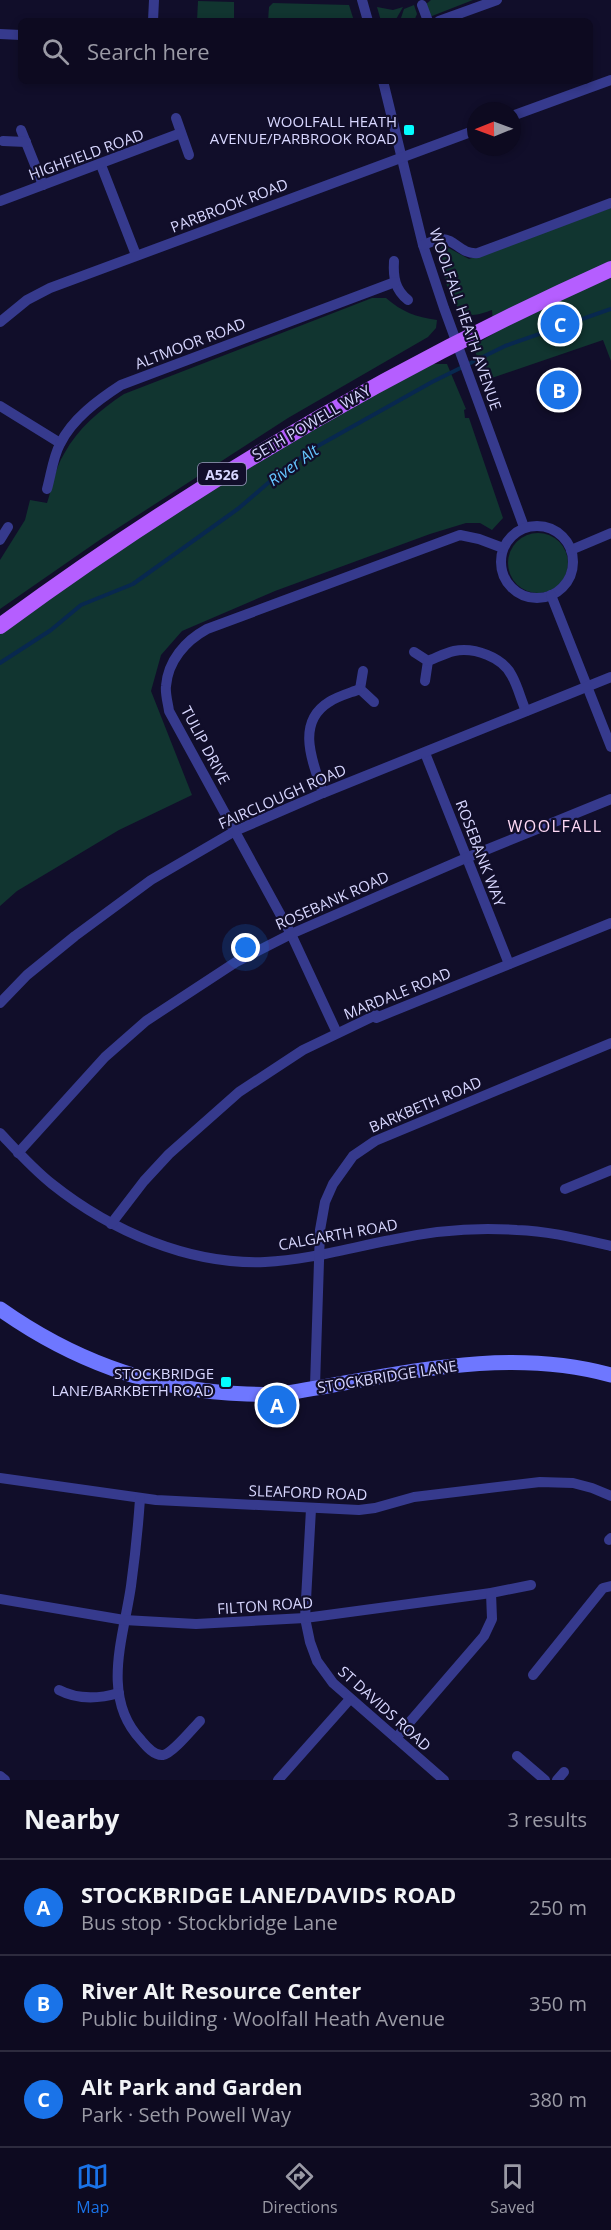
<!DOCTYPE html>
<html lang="en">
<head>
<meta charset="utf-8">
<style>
	:root { --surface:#0d0a20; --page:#161329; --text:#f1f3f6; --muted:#9a9aa5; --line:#2d2b3e; --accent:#1a73e8 }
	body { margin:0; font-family:"Open Sans",sans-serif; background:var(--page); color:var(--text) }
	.compass { position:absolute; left:467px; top:102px; width:54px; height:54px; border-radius:50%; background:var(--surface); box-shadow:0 3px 9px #0003; rotate:269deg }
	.you { position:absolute; left:246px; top:948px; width:21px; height:21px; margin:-15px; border:4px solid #fff; border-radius:50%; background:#1a73e8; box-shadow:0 0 0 9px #1a73e833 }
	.badge { display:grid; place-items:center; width:39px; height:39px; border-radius:50%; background:var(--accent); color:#fff; font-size:20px; font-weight:700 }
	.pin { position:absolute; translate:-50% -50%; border:3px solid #fff; box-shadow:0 2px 6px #0006 }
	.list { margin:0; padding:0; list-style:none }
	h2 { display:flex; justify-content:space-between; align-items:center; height:78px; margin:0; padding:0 24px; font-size:26px }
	h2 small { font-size:20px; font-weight:400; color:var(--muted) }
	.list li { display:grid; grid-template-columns:39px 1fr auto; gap:18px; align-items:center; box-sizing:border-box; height:96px; padding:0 24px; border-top:2px solid var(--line) }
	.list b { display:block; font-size:22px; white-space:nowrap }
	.list p { margin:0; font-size:20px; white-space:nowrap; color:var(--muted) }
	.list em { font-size:20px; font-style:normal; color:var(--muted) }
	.icon { flex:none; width:33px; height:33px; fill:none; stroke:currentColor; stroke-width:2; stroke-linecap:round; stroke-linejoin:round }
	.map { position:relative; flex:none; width:611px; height:1780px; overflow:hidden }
	.search { position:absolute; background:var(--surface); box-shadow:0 3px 9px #0003; left:18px; right:18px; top:18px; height:66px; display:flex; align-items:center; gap:15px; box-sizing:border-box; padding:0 21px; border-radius:9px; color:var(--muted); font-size:22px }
	.sheet { height:366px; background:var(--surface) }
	nav { display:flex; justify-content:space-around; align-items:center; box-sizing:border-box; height:84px; border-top:2px solid var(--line); background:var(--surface); font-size:16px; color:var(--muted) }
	nav a { display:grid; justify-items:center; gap:3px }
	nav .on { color:var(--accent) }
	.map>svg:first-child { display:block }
</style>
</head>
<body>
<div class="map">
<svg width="611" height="1780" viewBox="0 0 611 1780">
	<rect width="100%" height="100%" fill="#110e2a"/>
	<!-- green -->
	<g fill="#113530">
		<polygon points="431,0 473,0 432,16 429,15 425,5"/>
		<polygon points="198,1 234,2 234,21 197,21"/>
		<polygon points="273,3 349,5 354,21 268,21 269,7"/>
		<polygon points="414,5 417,14 414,21 400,21 404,9"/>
		<polygon points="377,7 393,10 403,7 395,21 381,21"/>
		<path d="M611,208V269L493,323L492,310C486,312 478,315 473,315C448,314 443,269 439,250L443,245L469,259Z"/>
		<polygon points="611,278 611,361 603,340 486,380 473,346 536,308"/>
		<path d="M372,298H386C402,312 416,317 437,320L436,328L428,337L288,418L101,539L0,609V560L25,520L30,500L47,503C52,488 55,468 64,454C78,428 100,410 124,394Z"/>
		<polygon points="428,364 447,364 466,409 464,410 465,418 469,418 503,518 492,530 480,523 466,523 430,534 275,591 182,631 161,655 151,691 192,795 119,830 17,891 0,906 0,633 194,497"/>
		<circle cx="538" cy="563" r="30"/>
	</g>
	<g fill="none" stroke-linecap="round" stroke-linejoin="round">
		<!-- stream -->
		<polyline stroke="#08284f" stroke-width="4" points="0,663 51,630 81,605 133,584 239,508 282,471 316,447 432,382 505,346 611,309"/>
		<!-- street -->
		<g stroke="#363a8d" stroke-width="10">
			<polyline points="362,0 368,21"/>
			<polyline points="422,5 428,21"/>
			<polyline points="153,21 154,0"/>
			<polyline points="439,21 497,0"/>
			<polyline points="0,34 21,35"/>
			<polyline points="383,81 423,245 444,308 524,527"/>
			<polyline points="512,116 611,80"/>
			<polyline points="176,118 189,155"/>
			<polyline points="21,130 43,185"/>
			<polyline points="3,141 26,142"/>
			<polyline points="101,165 136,255"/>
			<polyline points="0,201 181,133"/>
			<path d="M423,245C429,243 436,239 442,239C455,239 461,255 478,253L611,203"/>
			<path d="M394,261C393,277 395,290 408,300"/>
			<polyline points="0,322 27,300 50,288 476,130"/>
			<polyline points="0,406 60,443"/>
			<path d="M47,489C51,475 53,457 60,444C72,419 98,400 121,385L395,282"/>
			<circle cx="537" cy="562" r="36"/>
			<polyline points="0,540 8,527"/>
			<polyline points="571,550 611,533"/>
			<polyline points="551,595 611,747"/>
			<polyline points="414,652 428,661 425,681"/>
			<path d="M428,661C436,658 445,653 454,651C474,647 503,657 512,676C518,687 521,700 526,711"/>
			<polyline points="363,671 360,689 374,702"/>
			<polyline points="425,753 509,964"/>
			<path d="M323,793C313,763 295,723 329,702C338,696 350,693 360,689"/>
			<polyline points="0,1003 27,975 75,936 151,880 235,831 323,793 611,677"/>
			<path d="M337,1033L291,934L169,711C168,703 165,694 166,686C168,661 185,641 207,629L460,535L479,539L503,548"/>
			<path d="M0,1133C17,1151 33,1169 52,1184C111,1231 189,1265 265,1262C308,1260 349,1248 391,1240C431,1231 476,1227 517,1230C549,1231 580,1239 611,1246"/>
			<polyline points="18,1153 105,1057 146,1021 236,962 291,934 466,858 611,799"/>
			<polyline points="565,1189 611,1170"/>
			<polyline points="111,1224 144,1181 169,1154 239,1092 303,1050 376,1015 376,1018 611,923"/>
			<polyline points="315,1386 320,1230 325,1202 333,1184 353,1156 375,1141 611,1043"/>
			<polyline points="0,1478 156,1500 359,1510 375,1508 414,1497 540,1482 573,1483 592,1488 611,1496"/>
			<path d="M140,1499C138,1528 135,1557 131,1586C124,1636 100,1697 141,1740C146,1746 154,1756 163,1755C172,1754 193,1728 200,1721"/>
			<polyline points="311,1509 305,1618 310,1642 317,1661 333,1683 444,1780"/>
			<polyline points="609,1540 611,1538"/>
			<polyline points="0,1599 124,1620 196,1624 305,1618 491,1593 531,1585"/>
			<polyline points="533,1675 603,1588 611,1586"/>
			<path d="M59,1690C78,1700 98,1699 119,1693"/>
			<polyline points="396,1738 484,1636 492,1619 491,1593"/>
			<polyline points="517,1756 545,1780"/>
			<polyline points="0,1776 5,1780"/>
			<polyline points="278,1780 350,1699"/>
			<polyline points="557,1780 564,1772"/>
		</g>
		<!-- secondary -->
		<path stroke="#6e77ff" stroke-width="15" d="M0,1309C68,1357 144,1387 228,1393C247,1394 268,1396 287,1393C395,1376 502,1345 611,1375"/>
		<!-- primary -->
		<path stroke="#b55eff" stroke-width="16" d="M0,626C193,484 393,367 611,269"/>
	</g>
	<!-- markers -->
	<g fill="#03fcff" stroke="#110e2a" stroke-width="2">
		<rect x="403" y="124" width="12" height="12" rx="3"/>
		<rect x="220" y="1376" width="12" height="12" rx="3"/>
	</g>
	<g text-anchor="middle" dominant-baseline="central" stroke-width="4.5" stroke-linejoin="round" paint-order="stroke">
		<!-- shield labels -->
		<rect fill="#110e2a" stroke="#9c9bbf" stroke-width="1.5" x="198" y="463" width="48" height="22" rx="4.5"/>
		<g font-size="14" font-weight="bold" fill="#d8d7ff">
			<text x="222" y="474">A526</text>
		</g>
		<!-- poi labels -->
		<g font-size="15" fill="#d8d7ff" stroke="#110e2a" text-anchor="end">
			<text x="397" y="121">WOOLFALL HEATH<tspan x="397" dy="17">AVENUE/PARBROOK ROAD</tspan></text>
			<text x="214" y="1373">STOCKBRIDGE<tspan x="214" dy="17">LANE/BARKBETH ROAD</tspan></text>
		</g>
		<!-- street labels -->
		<g font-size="15" fill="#d8d7ff" stroke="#110e2a">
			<text transform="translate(86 154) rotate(-20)">HIGHFIELD ROAD</text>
			<text transform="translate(229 205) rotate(-21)">PARBROOK ROAD</text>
			<text transform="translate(466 319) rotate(71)">WOOLFALL HEATH AVENUE</text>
			<text transform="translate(190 343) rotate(-21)">ALTMOOR ROAD</text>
			<text transform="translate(311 422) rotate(-30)">SETH POWELL WAY</text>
			<text transform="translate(206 745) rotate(62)">TULIP DRIVE</text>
			<text transform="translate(282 796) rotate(-24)">FAIRCLOUGH ROAD</text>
			<text transform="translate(481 853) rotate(69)">ROSEBANK WAY</text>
			<text transform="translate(332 900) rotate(-24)">ROSEBANK ROAD</text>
			<text transform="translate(397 993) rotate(-22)">MARDALE ROAD</text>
			<text transform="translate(425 1104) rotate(-23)">BARKBETH ROAD</text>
			<text transform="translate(338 1234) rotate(-10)">CALGARTH ROAD</text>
			<text transform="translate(387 1376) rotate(-9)">STOCKBRIDGE LANE</text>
			<text transform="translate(308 1492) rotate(2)">SLEAFORD ROAD</text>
			<text transform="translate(265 1605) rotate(-4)">FILTON ROAD</text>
			<text transform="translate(385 1708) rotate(42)">ST DAVIDS ROAD</text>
		</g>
		<!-- water labels -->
		<g font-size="16" font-style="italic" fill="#65c5ff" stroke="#110e2a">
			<text transform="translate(293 465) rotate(-36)">River Alt</text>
		</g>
		<!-- neighbourhood labels -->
		<g font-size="16" letter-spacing="1.5" fill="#ffd9f5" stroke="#110e2a">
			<text x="555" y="826">WOOLFALL</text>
		</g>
	</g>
</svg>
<svg class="compass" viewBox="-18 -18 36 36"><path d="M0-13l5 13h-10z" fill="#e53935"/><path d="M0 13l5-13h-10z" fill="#9a9aa5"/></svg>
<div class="you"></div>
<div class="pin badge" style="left:277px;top:1405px">A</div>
<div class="pin badge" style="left:559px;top:390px">B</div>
<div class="pin badge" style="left:560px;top:324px">C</div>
<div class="search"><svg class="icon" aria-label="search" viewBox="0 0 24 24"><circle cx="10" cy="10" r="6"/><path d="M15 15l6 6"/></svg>Search here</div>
</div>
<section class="sheet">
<h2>Nearby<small>3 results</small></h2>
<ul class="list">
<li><span class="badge">A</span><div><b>STOCKBRIDGE LANE/DAVIDS ROAD</b><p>Bus stop · Stockbridge Lane</p></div><em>250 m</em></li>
<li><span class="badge">B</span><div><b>River Alt Resource Center</b><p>Public building · Woolfall Heath Avenue</p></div><em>350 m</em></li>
<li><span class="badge">C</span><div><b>Alt Park and Garden</b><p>Park · Seth Powell Way</p></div><em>380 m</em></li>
</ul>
</section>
<nav>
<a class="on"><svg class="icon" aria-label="map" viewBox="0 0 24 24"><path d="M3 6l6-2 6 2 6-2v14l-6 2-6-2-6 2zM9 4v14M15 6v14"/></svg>Map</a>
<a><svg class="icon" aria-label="directions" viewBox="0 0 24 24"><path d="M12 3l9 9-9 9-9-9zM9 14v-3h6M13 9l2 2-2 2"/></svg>Directions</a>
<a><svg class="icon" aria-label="saved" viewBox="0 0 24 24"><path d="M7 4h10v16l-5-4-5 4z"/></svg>Saved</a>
</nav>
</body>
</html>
